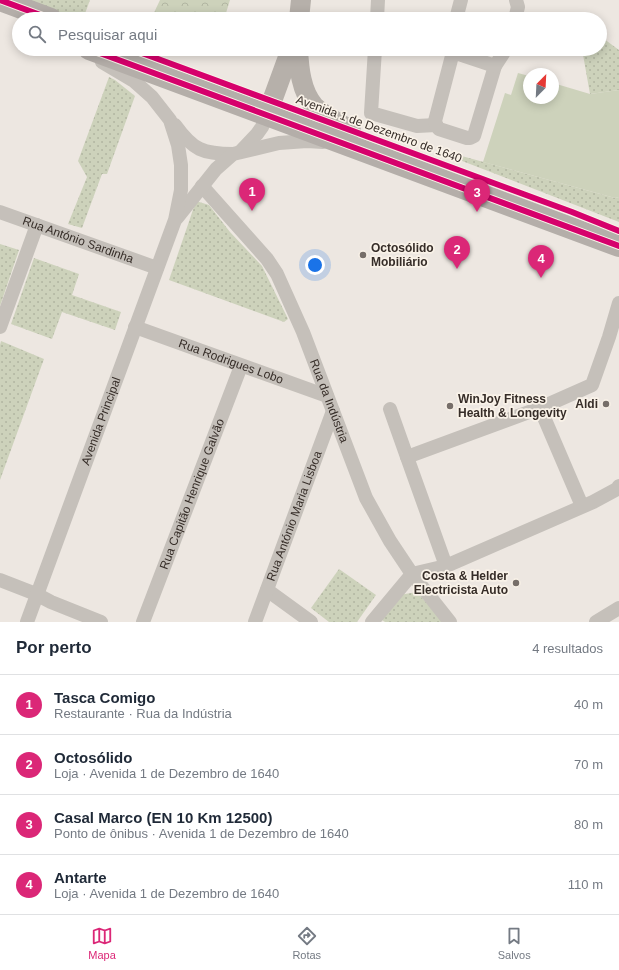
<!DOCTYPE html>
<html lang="pt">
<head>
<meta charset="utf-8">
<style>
	:root { --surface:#fff; --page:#f2f2f3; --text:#1f2937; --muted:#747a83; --line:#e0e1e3; --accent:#db2777 }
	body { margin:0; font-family:Arial,sans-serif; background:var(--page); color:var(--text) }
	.compass { position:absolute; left:523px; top:68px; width:36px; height:36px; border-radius:50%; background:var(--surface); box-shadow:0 2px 10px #0003; rotate:24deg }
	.you { position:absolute; left:315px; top:265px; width:14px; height:14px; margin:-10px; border:3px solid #fff; border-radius:50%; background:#1a73e8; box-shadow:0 0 0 6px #1a73e833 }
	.badge { display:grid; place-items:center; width:26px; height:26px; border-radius:50%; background:var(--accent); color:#fff; font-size:13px; font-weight:700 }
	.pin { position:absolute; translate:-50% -33px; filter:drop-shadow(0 1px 2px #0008) }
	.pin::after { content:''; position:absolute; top:21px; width:14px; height:12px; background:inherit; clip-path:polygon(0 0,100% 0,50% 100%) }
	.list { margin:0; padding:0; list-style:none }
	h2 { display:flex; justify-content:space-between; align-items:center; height:52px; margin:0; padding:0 16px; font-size:17px }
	h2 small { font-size:13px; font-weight:400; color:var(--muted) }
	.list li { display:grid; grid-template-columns:26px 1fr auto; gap:12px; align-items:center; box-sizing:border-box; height:60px; padding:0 16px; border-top:1px solid var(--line) }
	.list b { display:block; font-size:15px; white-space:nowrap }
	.list p { margin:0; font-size:13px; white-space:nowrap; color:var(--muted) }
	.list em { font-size:13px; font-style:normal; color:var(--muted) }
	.icon { flex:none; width:22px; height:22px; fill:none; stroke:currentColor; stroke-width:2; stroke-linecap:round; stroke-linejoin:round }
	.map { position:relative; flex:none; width:619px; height:622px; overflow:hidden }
	.search { position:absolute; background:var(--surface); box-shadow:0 2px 10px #0003; left:12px; right:12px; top:12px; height:44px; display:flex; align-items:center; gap:10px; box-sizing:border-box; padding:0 14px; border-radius:22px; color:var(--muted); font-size:15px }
	.sheet { height:292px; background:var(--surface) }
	nav { display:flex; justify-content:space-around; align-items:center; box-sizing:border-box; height:56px; border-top:1px solid var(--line); background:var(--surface); font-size:11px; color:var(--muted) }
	nav a { display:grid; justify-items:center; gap:2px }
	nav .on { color:var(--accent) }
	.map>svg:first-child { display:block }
</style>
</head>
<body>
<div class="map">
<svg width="619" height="622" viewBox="0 0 619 622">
	<defs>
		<pattern id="grass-dots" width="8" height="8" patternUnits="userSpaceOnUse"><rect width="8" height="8" fill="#cdd2bb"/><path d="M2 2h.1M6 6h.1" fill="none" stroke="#b1b5a1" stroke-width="1.8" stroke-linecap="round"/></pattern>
		<pattern id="forest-crowns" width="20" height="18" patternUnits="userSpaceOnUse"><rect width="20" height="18" fill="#cdd2bb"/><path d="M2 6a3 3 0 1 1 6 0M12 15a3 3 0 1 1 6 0" fill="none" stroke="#b1b5a1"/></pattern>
	</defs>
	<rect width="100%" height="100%" fill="#ede7e1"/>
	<!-- grass -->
	<g fill="url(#grass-dots)">
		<polygon points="26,0 90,0 83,19 78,19"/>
		<polygon points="600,36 619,50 619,90 590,94 582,49 600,49"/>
		<polygon points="109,77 115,80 135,96 107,174 102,174 82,228 68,224 87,177 78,161"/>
		<polygon points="458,155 615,198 619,197 619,222 457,159"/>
		<polygon points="196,201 209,205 230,232 262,266 288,319 284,322 169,280"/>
		<polygon points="0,244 19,250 0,306"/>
		<polygon points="34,258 79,274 72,295 121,312 115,330 62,312 52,339 11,324"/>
		<polygon points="1,341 44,359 0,480 0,345"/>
		<polygon points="339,569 376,595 357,622 329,622 311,608"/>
		<polygon points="417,592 443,622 385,622 379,618 399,595"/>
	</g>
	<!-- forest -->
	<polygon fill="url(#forest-crowns)" points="160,0 230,0 226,13 235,19 198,19 196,16 192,19 151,19"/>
	<!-- pitch -->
	<polygon fill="#cdd2bb" points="518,73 529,76 529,98 553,98 553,83 590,94 619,90 619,197 615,198 483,162 505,93 511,95"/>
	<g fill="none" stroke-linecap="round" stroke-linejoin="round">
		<!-- minor -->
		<g stroke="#c5c0ba" stroke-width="14">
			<polyline points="377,19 378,0"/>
			<polyline points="456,19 461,0"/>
			<polyline points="515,19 518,7 516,0"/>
			<polyline points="375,49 371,113 417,126 436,125"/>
			<path d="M175,125C193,150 203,154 233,154"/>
			<polyline points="436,125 439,129 467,138 470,138 474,136 495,66 506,49"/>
			<polyline points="436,125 435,121 453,52 495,66"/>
			<polyline points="240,152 257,134 262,127 269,108"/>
			<path id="s1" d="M202,186L267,259L277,274L303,332L366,498L390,541L412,574L450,622"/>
			<path id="s2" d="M0,212L157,268"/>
			<polyline points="177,218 216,169 233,154 279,143 307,141 323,142"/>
			<polyline points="0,327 37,225"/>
			<path id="s3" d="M135,327L327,396"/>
			<polyline points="540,408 582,506"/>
			<polyline points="390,409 407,457"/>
			<polyline points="446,566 407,457 540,408 592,385 609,337 619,303"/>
			<polyline points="0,580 36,594 51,602 101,622"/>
			<polyline points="267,590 311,622"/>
			<path id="s4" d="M27,622L175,220L181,190V165L178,145L170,120L152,97L134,81L102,62"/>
			<path id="s5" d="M143,622L241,366"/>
			<path id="s6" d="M255,622L333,411"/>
			<polyline points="372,622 412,574 446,566 593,502 617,489 619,486"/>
			<polyline points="596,622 619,608"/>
		</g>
		<!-- secondary -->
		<g stroke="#b6b0aa" stroke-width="20">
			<polyline points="299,19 301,0"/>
			<path d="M298,49C299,68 301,91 314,106C324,116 339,123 351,130"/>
			<polyline points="272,101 291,49"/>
		</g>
		<!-- primary -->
		<g stroke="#b4aea9" stroke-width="22">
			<polyline points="0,0 51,19"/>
			<polyline points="89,49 619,246"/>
		</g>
		<!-- cycleway casing -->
		<g stroke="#f9f2e8" stroke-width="8">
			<g id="cycleway">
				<polyline points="0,0 51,19"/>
				<polyline points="89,49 619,246"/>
				<polyline points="131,49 572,212 619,231"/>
			</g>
		</g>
		<!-- cycleway -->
		<use href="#cycleway" stroke="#d6006c" stroke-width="6"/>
	</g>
	<!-- markers -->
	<g fill="#766e69" stroke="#f9f2e8" stroke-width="1.5">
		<circle cx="363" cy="255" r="4"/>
		<circle cx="606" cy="404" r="4"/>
		<circle cx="450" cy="406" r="4"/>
		<circle cx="516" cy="583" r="4"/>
	</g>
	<g text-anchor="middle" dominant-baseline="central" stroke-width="3.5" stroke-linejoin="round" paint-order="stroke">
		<!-- street labels -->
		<g font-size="12" fill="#362d28" stroke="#f9f2e8">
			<text transform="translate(379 129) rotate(20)">Avenida 1 de Dezembro de 1640</text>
			<text stroke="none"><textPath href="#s2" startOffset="83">Rua António Sardinha</textPath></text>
			<text stroke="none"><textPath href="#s3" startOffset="102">Rua Rodrigues Lobo</textPath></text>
			<text stroke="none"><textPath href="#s1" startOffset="253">Rua da Indústria</textPath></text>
			<text stroke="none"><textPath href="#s4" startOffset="214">Avenida Principal</textPath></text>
			<text stroke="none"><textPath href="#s5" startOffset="137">Rua Capitão Henrique Galvão</textPath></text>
			<text stroke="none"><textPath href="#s6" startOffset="113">Rua António Maria Lisboa</textPath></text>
		</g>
		<!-- poi labels -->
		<g font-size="12" font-weight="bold" fill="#362d28" stroke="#f9f2e8" text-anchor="start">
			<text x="371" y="248">Octosólido<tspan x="371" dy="14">Mobiliário</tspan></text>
			<text x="458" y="399">WinJoy Fitness<tspan x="458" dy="14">Health &amp; Longevity</tspan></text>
			<text x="598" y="404" text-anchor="end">Aldi</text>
			<text x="508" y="576" text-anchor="end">Costa &amp; Helder<tspan x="508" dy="14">Electricista Auto</tspan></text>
		</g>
	</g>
</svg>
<svg class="compass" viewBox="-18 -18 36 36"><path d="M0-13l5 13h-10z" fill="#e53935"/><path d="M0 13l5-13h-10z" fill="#747a83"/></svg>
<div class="you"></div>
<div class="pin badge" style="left:252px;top:211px">1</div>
<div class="pin badge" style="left:457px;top:269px">2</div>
<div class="pin badge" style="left:477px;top:212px">3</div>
<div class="pin badge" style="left:541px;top:278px">4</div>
<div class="search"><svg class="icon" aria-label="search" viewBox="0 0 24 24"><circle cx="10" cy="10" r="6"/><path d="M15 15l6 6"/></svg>Pesquisar aqui</div>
</div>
<section class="sheet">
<h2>Por perto<small>4 resultados</small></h2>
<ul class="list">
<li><span class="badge">1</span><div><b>Tasca Comigo</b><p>Restaurante · Rua da Indústria</p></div><em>40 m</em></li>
<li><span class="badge">2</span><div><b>Octosólido</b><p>Loja · Avenida 1 de Dezembro de 1640</p></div><em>70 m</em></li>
<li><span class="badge">3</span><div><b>Casal Marco (EN 10 Km 12500)</b><p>Ponto de ônibus · Avenida 1 de Dezembro de 1640</p></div><em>80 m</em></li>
<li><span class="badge">4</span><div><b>Antarte</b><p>Loja · Avenida 1 de Dezembro de 1640</p></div><em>110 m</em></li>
</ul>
</section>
<nav>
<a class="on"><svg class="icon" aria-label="map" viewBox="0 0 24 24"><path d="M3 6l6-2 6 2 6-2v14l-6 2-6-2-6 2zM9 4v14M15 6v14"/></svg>Mapa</a>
<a><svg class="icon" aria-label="directions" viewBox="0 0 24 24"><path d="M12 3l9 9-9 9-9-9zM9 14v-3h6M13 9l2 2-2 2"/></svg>Rotas</a>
<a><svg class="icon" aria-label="saved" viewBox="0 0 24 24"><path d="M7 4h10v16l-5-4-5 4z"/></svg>Salvos</a>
</nav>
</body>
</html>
